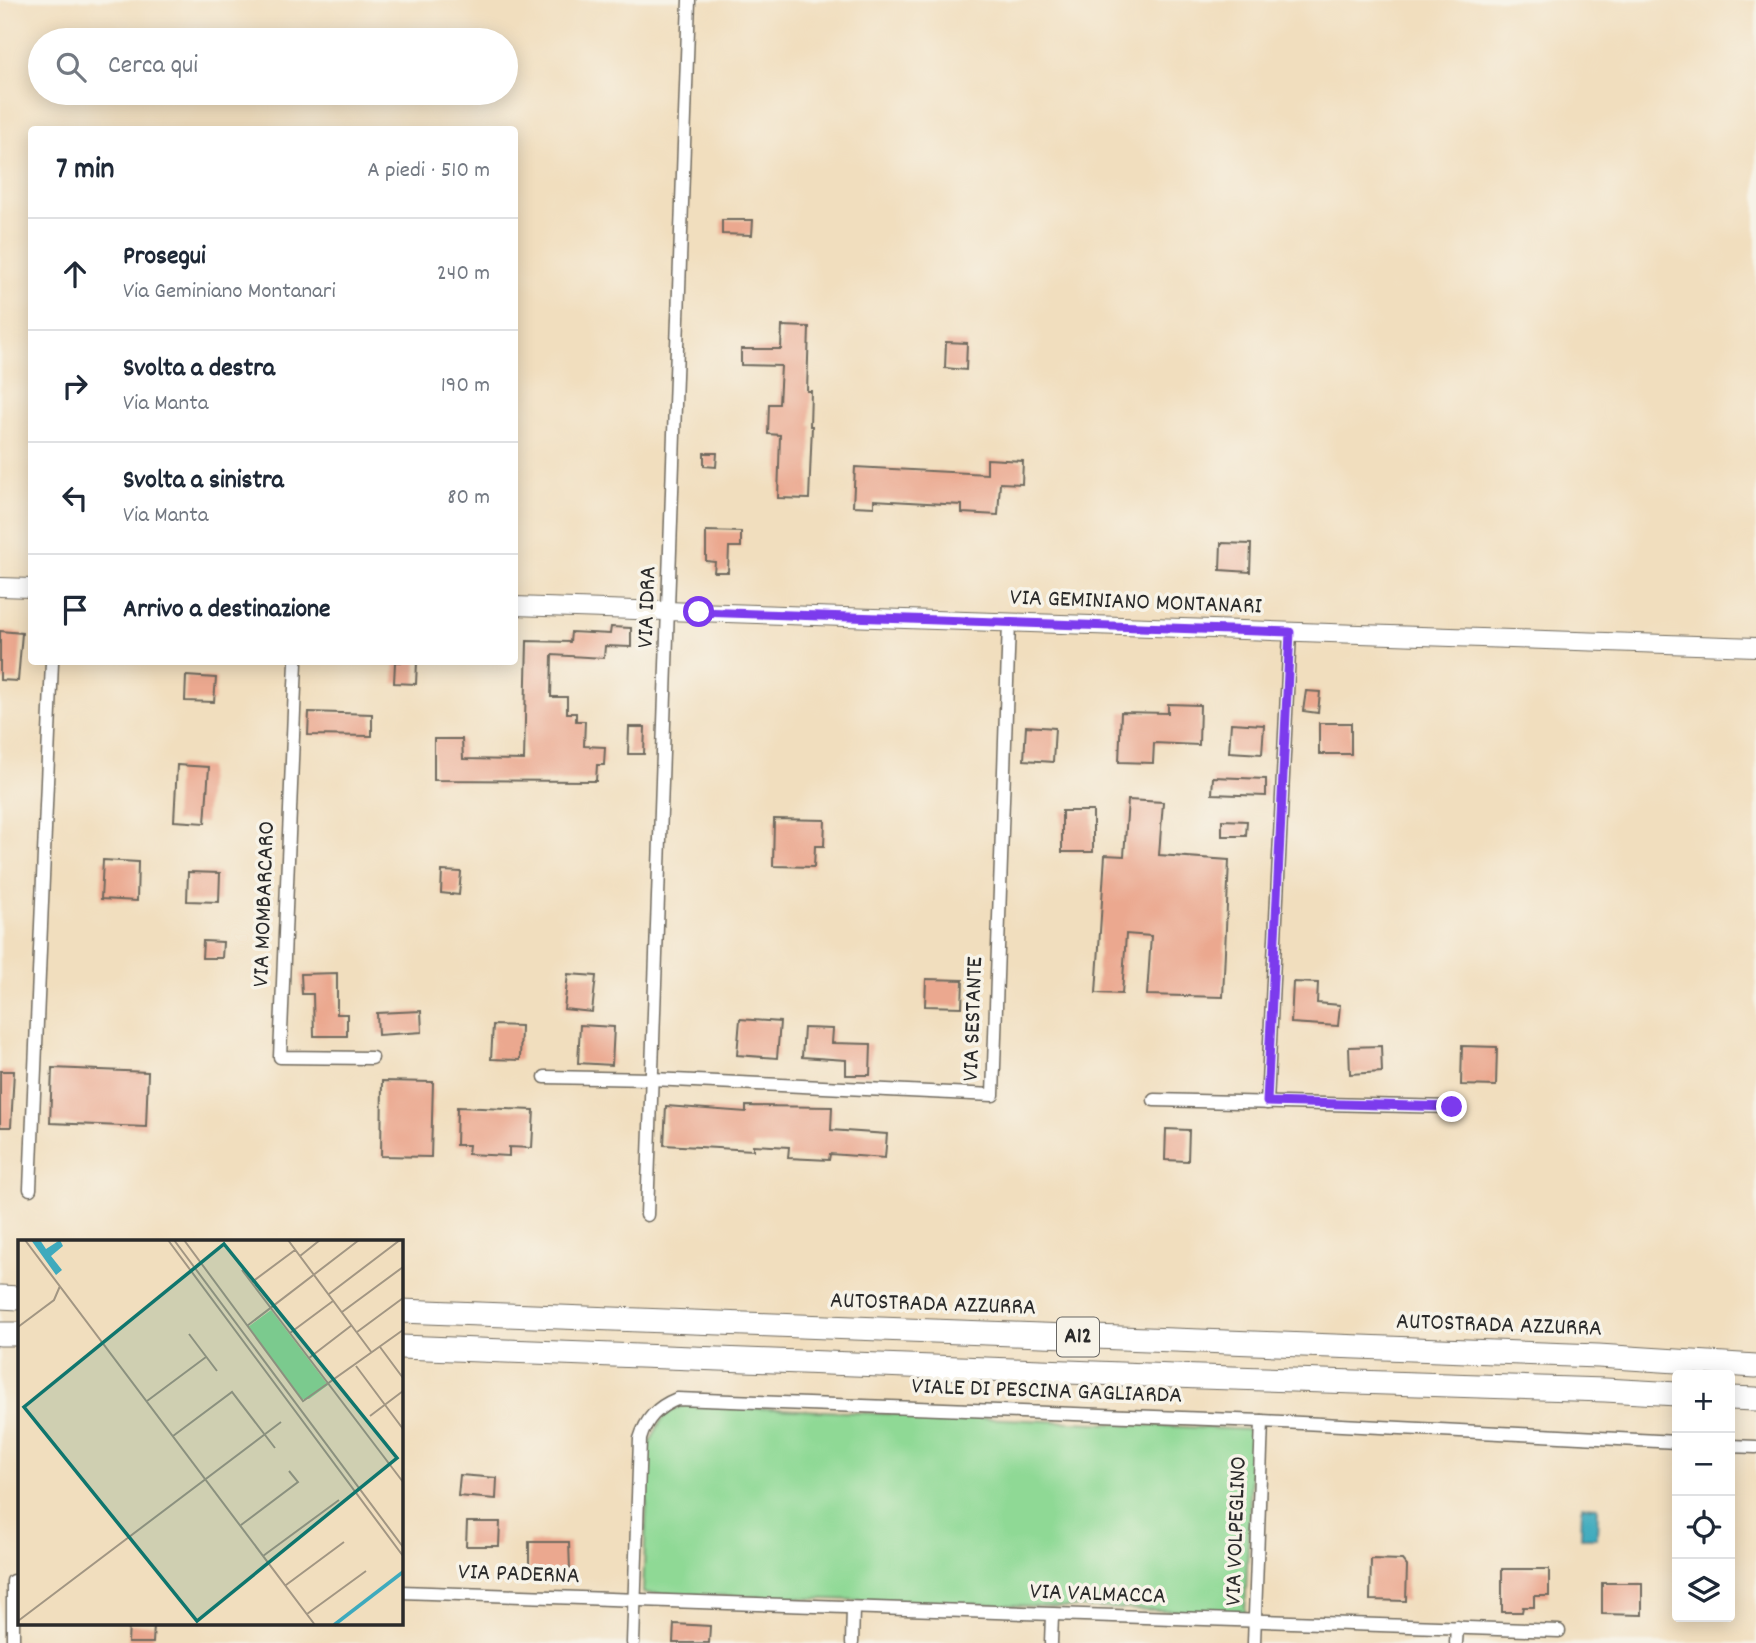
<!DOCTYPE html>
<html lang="it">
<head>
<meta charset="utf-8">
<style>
	:root { --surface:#fff; --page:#f2f2f3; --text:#1f2937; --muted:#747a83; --line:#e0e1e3 }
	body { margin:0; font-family:Dekko,sans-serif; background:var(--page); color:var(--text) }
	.controls { position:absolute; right:21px; bottom:21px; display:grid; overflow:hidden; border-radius:7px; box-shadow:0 4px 18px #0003 }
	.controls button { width:63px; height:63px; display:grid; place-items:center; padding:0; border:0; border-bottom:2px solid var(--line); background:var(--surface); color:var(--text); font:35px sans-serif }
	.stop { position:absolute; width:21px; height:21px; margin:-16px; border:5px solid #7c3aed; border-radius:50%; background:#fff }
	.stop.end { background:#7c3aed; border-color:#fff; box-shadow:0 2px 7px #0008 }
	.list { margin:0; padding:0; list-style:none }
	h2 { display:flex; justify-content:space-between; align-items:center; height:91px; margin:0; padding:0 28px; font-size:30px }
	h2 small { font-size:23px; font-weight:400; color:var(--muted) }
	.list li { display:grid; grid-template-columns:46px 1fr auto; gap:21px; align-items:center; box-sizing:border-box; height:112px; padding:0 28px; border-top:2px solid var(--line) }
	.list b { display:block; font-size:26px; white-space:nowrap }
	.list p { margin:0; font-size:23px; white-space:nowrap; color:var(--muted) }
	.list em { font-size:23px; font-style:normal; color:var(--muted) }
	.icon { flex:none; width:38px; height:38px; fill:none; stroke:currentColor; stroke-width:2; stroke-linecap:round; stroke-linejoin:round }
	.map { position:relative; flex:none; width:1756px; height:1643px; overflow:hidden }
	.search { position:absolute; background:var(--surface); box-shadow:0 4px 18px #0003; left:28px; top:28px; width:490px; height:77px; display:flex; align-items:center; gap:18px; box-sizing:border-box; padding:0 24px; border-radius:38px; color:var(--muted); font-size:26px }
	.panel { position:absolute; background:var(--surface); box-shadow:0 4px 18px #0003; left:28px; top:126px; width:490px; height:539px; border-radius:7px }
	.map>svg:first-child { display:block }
</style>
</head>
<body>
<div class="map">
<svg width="1756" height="1643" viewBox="0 0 1756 1643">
	<rect width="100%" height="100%" fill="#f7f3e8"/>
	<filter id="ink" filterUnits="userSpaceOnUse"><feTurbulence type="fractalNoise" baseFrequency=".0143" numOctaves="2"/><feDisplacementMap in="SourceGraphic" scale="14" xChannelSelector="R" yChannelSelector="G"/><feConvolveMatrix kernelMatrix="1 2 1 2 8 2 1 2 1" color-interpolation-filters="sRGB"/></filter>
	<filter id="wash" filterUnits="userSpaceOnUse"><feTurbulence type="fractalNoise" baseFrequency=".00686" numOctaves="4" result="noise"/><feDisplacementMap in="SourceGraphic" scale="28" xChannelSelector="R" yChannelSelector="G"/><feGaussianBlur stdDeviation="1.57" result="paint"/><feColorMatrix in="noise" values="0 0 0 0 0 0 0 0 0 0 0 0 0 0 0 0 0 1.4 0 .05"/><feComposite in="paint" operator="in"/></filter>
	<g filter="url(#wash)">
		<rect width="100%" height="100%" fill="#f1debe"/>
		<!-- green -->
		<polygon fill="#8fd995" stroke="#5d8260" stroke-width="2" points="685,1405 1253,1430 1245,1613 643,1593 649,1445 660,1422 668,1413 676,1408"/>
		<!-- water -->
		<polygon fill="#3eaabd" stroke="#346a74" stroke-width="2" points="1582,1506 1598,1507 1597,1538 1581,1538"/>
		<g id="blocks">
			<!-- building -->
			<g fill="#eba88f">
				<polygon points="722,220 753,220 752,235 722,234"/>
				<polygon points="782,326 809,327 807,391 811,391 810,426 812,426 809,499 778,498 780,435 768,434 769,404 779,404 781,366 741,365 741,349 781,349"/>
				<polygon points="946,342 967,343 966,370 945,368"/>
				<polygon points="704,453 717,453 716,467 704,466"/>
				<polygon points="987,459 1023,461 1022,484 1000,483 998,515 962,513 962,505 874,500 874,507 853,506 855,467 987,474"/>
				<polygon points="706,531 741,532 741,547 729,547 728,572 714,572 715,562 706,561"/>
				<polygon points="1221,543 1251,544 1250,572 1220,570"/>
				<polygon points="611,627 631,628 631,647 605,646 604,658 552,655 551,697 567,697 567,713 576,713 576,721 585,721 584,746 605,747 604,765 597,765 596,781 434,780 434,739 462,739 463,759 524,760 527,641 570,642 571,632 610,634"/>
				<polygon points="0,631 22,633 18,681 0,680"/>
				<polygon points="395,662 417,662 416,684 394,683"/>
				<polygon points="186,676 216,678 214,702 185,701"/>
				<polygon points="1306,691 1320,692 1318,713 1303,711"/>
				<polygon points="1168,704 1200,705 1199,745 1154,743 1153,763 1119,762 1121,712 1168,713"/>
				<polygon points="309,712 372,714 372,736 308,735"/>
				<polygon points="1231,723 1264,725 1262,754 1229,752"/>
				<rect x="1319" y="723" width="32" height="31"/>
				<polygon points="1026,726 1055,728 1053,762 1024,760"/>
				<polygon points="629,727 645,727 644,754 628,754"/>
				<polygon points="177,765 209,767 205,823 174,821"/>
				<polygon points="1213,777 1266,779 1266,796 1212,794"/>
				<polygon points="1128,800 1163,802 1159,855 1229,860 1223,997 1147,995 1151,936 1126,934 1122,994 1096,993 1105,855 1124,856"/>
				<rect x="1062" y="811" width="31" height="41"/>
				<polygon points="774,819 825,820 824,846 815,846 814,867 773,866"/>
				<polygon points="1222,820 1247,821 1246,836 1222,836"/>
				<polygon points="103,860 138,862 137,901 101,899"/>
				<polygon points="442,871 461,872 459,895 441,893"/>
				<polygon points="188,872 220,873 219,902 187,901"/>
				<polygon points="203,941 223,942 222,958 202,958"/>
				<polygon points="337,973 337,1014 347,1014 347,1036 314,1036 313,994 302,994 301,974"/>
				<polygon points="568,974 596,976 592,1012 564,1009"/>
				<polygon points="926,979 963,980 962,1007 925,1006"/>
				<polygon points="1293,982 1318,983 1317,1003 1340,1005 1338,1026 1291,1023"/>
				<polygon points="421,1011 422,1032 378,1035 377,1013"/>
				<polygon points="740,1019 780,1022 777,1058 737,1055"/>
				<polygon points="493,1025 521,1026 520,1060 491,1059"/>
				<polygon points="580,1025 614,1027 612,1065 578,1063"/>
				<polygon points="804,1028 833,1029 832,1043 871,1044 870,1075 846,1075 846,1060 802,1057"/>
				<polygon points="1381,1046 1382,1072 1350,1074 1349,1047"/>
				<polygon points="1462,1046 1497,1047 1496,1086 1461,1085"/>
				<polygon points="52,1068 148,1072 146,1127 50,1123"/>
				<polygon points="0,1071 14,1071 11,1127 0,1127"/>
				<polygon points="382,1081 433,1082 431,1157 381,1156"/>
				<polygon points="666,1106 746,1112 746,1106 832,1107 831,1130 887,1134 885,1158 830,1154 829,1160 788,1158 789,1147 753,1145 753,1150 664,1145"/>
				<polygon points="457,1107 534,1110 532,1148 509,1147 509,1156 468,1154 469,1145 456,1145"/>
				<polygon points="1166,1129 1189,1130 1188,1161 1165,1160"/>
				<polygon points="460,1475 497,1478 496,1499 458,1496"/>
				<polygon points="467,1522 500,1522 499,1546 466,1546"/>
				<polygon points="529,1542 569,1542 570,1570 529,1571"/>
				<polygon points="1371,1559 1402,1560 1407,1566 1406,1601 1370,1600"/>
				<polygon points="1502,1569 1549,1569 1549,1596 1534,1596 1534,1607 1523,1607 1522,1612 1502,1612"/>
				<polygon points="1602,1583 1642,1583 1642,1615 1602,1614"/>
				<polygon points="129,1624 154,1625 153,1643 128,1643"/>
				<polygon points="674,1624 710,1626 709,1643 673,1643"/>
			</g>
		</g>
	</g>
	<g filter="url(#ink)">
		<use href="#blocks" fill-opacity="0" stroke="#706a5e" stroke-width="2"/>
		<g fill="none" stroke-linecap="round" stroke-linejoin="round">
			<!-- street casing -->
			<g stroke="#706a5e" stroke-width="15">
				<g id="street">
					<polyline points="296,662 280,1057 372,1058"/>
					<polyline points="545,1077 652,1079 993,1095 1009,623"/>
					<polyline points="1154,1100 1452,1107"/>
					<polyline points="1267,1103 1290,632"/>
					<polyline points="30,1189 52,662"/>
					<polyline points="647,1215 689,0"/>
					<polyline points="1730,1446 1756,1447"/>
					<polyline points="13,1581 13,1643"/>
					<polyline points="401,1592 1559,1631"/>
					<path d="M633,1643L640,1439C646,1419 657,1407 677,1399L1262,1421L1677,1442"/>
					<polyline points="852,1643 853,1609"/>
					<polyline points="1051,1643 1052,1615"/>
					<polyline points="1254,1643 1262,1421"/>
					<polyline points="1456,1643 1457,1627"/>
				</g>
			</g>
			<!-- secondary casing -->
			<g stroke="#706a5e" stroke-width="20">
				<g id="secondary">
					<polyline points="0,587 32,588"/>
					<polyline points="514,606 1756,647"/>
				</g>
			</g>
			<!-- highway casing -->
			<g stroke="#706a5e" stroke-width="25">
				<g id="highway">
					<polyline points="0,1297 19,1298"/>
					<polyline points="401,1311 1598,1356 1756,1366"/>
					<polyline points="0,1334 19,1334"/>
					<polyline points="401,1347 1201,1377 1605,1390 1677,1394"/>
					<polyline points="1730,1398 1756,1399"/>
				</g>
			</g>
			<!-- street -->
			<use href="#street" stroke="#fff" stroke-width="12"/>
			<!-- secondary -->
			<use href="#secondary" stroke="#fff" stroke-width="18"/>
			<!-- highway -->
			<use href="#highway" stroke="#fff" stroke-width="23"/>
		</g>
	</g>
	<g fill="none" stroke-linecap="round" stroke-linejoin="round" filter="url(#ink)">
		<!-- route -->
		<polyline stroke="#7c3aed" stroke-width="9" points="699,612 1290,632 1267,1102 1452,1107"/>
	</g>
	<g text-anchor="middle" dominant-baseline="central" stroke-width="7" stroke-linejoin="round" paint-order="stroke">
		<!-- shield labels -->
		<rect fill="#f7f3e8" stroke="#686764" stroke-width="2" x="1057" y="1317.5" width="42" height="39" rx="5"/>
		<g font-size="23" font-weight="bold" fill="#2b2b2b">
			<text x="1078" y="1337">A12</text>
		</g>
		<!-- street labels -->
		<g font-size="24" fill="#2b2b2b" stroke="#f7f3e8">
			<text transform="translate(1136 603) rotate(2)">VIA GEMINIANO MONTANARI</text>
			<text transform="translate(648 607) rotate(-88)">VIA IDRA</text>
			<text transform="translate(265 904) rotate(-88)">VIA MOMBARCARO</text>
			<text transform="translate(974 1019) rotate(-88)">VIA SESTANTE</text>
			<text transform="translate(933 1305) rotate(2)">AUTOSTRADA AZZURRA</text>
			<text transform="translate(1499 1326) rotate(2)">AUTOSTRADA AZZURRA</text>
			<text transform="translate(1047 1392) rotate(2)">VIALE DI PESCINA GAGLIARDA</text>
			<text transform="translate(1237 1531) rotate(-88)">VIA VOLPEGLINO</text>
			<text transform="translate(519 1575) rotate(2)">VIA PADERNA</text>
			<text transform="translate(1098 1595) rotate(2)">VIA VALMACCA</text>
		</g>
	</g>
	<!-- overview -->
	<g transform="translate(18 1240)">
		<rect width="385" height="385" fill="#f1debe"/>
		<path d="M253,70L310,145L291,159H284L230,87Z" fill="#8fd995"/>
		<path d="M13,0H22L28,9L42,0L45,6L33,16L44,30L38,35Z" fill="#3eaabd"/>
		<path fill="none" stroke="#3eaabd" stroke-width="3.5" d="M316,385L385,332"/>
		<path fill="none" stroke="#a29683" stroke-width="2" d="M7,0L297,385M150,0L385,316M156,0L385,307M166,0L285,161L385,90M270,0L354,113M282,16L302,0M224,30L385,242M234,42L277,10M311,54L382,0M324,72L385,27M229,86L341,0M0,87L36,60L42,46M339,92L385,58M272,93L315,61M171,94L199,131M362,107L385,138M291,118L334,85M338,126L385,189M129,161L188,117M352,176L385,151M155,196L214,152L257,208M223,285L280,242L271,231M245,316L321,260M268,345L326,302M289,374L348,331M0,381L263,182"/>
		<path fill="#0f766e" fill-opacity="0.15" stroke="#0f766e" stroke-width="3.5" d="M206,4L379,218L179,381L6,167Z"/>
		<rect width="385" height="385" fill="none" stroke="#2b2b2b" stroke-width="3.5"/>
	</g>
</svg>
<div class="controls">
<button>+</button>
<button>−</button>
<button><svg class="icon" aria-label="locate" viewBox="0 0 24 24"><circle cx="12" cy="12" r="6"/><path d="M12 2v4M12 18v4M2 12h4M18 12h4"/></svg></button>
<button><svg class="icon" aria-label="layers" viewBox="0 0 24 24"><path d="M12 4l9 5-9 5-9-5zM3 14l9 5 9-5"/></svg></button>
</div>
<div class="stop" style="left:699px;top:612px"></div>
<div class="stop end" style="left:1452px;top:1107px"></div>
<div class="search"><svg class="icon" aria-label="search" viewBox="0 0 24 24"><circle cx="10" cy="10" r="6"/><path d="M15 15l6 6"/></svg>Cerca qui</div>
<section class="panel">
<h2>7 min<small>A piedi · 510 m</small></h2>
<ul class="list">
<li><svg class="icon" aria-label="ahead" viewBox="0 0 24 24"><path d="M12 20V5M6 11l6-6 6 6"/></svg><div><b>Prosegui</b><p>Via Geminiano Montanari</p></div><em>240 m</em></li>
<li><svg class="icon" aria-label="right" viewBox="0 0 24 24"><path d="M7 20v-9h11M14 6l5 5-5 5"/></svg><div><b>Svolta a destra</b><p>Via Manta</p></div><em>190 m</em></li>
<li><svg class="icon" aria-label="left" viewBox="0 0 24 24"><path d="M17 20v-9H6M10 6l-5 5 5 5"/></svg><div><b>Svolta a sinistra</b><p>Via Manta</p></div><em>80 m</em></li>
<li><svg class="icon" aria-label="arrive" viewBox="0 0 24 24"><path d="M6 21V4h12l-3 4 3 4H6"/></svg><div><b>Arrivo a destinazione</b></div></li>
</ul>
</section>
</div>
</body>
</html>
